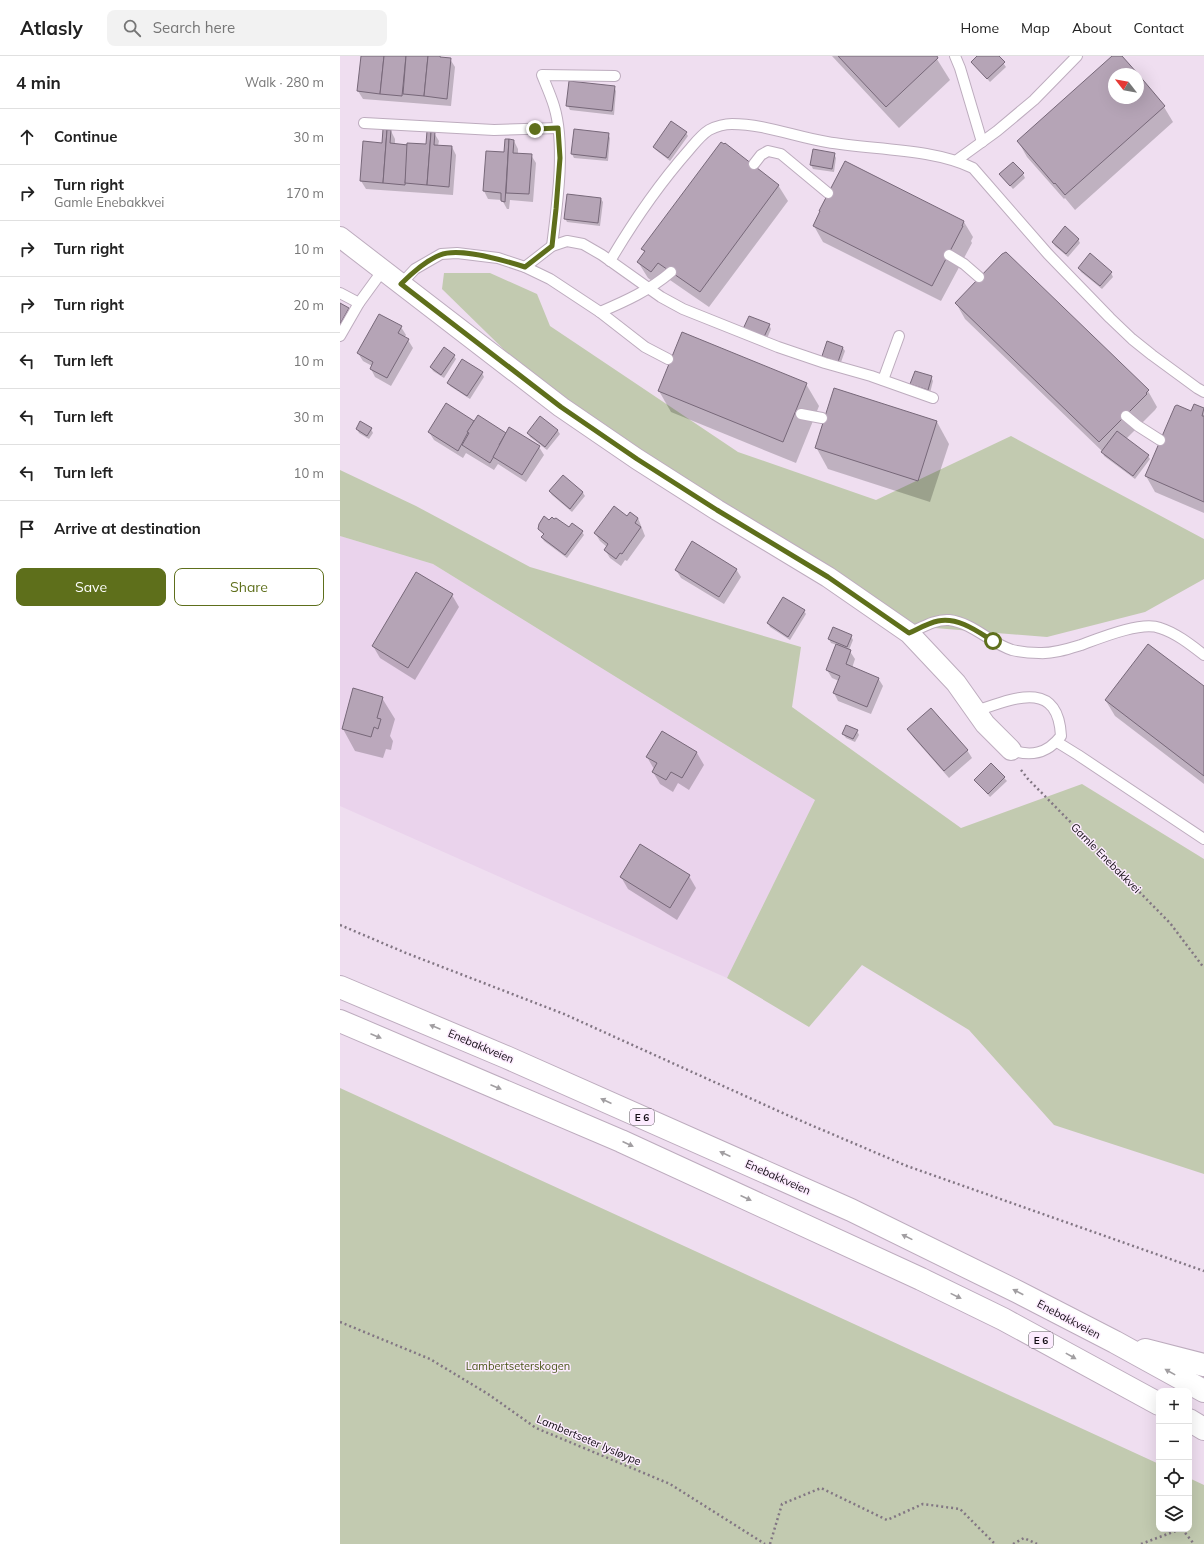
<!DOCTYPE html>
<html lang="en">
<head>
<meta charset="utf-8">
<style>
	:root { --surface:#fff; --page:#f2f2f2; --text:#222; --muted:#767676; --line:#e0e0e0; --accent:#5e6f1b }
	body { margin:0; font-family:Mulish,sans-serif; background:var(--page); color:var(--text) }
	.controls { position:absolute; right:12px; bottom:12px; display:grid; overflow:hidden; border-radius:8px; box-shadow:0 4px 16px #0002 }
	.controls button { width:36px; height:36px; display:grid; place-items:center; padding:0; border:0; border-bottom:1px solid var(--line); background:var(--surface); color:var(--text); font:20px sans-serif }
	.compass { position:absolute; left:768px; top:12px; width:36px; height:36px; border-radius:50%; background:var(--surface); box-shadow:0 4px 16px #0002; rotate:301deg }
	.stop { position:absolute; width:12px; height:12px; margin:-9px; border:3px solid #5e6f1b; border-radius:50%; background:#fff }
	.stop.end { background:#5e6f1b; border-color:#fff; box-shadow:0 1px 4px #0008 }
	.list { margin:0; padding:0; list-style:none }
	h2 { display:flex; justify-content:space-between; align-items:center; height:52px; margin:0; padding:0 16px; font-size:17px }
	h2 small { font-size:13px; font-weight:400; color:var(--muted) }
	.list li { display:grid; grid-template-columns:26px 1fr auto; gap:12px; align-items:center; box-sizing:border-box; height:56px; padding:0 16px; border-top:1px solid var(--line) }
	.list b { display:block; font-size:15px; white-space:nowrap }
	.list p { margin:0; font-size:13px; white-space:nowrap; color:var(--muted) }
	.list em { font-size:13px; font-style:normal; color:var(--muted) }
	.actions { display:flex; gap:8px; padding:12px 16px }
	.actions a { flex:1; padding:9px 0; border:1px solid var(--accent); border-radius:8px; text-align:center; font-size:14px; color:var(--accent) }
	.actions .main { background:var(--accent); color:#fff }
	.icon { flex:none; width:22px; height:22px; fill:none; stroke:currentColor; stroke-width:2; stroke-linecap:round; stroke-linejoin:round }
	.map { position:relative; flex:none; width:864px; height:1488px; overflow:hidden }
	header { display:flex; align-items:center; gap:24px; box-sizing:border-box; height:56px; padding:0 20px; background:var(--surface); border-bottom:1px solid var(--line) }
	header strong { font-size:19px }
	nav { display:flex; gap:22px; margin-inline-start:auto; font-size:14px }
	.search { width:280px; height:36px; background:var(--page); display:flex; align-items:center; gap:10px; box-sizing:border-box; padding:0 14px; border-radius:8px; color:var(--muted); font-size:15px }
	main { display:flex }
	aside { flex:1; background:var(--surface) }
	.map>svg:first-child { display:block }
</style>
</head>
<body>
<header>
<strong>Atlasly</strong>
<div class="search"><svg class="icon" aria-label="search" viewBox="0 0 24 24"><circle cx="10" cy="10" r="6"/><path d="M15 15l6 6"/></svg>Search here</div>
<nav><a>Home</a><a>Map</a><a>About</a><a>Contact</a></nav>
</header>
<main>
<aside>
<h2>4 min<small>Walk · 280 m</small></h2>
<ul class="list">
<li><svg class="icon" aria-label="ahead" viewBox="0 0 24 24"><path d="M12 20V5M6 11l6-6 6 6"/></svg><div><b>Continue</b></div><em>30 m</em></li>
<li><svg class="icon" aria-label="right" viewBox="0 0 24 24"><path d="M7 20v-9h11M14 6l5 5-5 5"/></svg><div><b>Turn right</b><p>Gamle Enebakkvei</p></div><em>170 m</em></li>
<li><svg class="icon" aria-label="right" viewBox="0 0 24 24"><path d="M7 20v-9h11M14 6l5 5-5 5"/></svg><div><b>Turn right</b></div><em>10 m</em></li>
<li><svg class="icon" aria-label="right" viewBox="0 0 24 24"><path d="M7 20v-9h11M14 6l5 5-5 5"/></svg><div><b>Turn right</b></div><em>20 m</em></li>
<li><svg class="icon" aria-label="left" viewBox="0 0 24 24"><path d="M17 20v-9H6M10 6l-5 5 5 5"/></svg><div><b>Turn left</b></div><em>10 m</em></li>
<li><svg class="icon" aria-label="left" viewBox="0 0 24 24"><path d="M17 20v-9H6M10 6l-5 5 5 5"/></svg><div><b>Turn left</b></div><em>30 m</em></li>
<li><svg class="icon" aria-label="left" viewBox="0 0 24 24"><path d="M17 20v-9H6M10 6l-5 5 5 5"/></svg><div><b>Turn left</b></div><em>10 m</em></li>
<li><svg class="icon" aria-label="arrive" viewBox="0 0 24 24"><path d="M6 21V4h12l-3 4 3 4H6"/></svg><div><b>Arrive at destination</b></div></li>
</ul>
<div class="actions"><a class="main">Save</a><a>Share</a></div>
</aside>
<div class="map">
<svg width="864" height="1488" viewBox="0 0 864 1488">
	<rect width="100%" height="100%" fill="#efdef0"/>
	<!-- built -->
	<polygon fill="#ead3ec" points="0,480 93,508 475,744 387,922 0,750"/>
	<!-- green -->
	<g fill="#c2cab0">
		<polygon points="104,217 150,217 197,238 210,270 398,396 536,444 671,380 864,483 864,523 805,556 707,581 570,570 194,323 102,233"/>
		<polygon points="0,414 76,450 190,511 461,591 452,651 621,772 742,728 864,803 864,1118 714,1069 629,974 522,909 469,971 387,922 475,744 93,508 0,480"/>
		<polygon points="0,1032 819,1408 819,1473 849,1473 849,1422 864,1429 864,1488 0,1488"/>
	</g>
	<!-- shadow -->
	<g fill="#0003">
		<polygon points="22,0 100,0 101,2 110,3 115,11 111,50 23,43 18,35"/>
		<polygon points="492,0 595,0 610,24 559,72"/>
		<polygon points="638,0 658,0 666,11 650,26 632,6"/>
		<polygon points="773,0 780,0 796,18 774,18 774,42 798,42 798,20 824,51 833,66 735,154 725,142 724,143 687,101 678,85"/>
		<polygon points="274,31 276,35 274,59 230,54 228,50"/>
		<polygon points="51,75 55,83 55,88 86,89 94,77 99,85 98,90 112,91 116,99 113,139 26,133 21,125 24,86 43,88"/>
		<polygon points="346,77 348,80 330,105 316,94 314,91"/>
		<polygon points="268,78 270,82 268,105 234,102 232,98"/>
		<polygon points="166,84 174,85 178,93 178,98 191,99 196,107 193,146 170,144 169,153 167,153 162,144 148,143 144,135 165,97"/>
		<polygon points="494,98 496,102 494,116 473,113 471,109"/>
		<polygon points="683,118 685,122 673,133 663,122"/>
		<polygon points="438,129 448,145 369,251 327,222 320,231 308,222 298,206 305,197 302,193"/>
		<polygon points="261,143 263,146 260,170 227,166 225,162"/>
		<polygon points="624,166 633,181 631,185 632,187 601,245 483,186 474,170"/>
		<polygon points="738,183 740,187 728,201 715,190 713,186"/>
		<polygon points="739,212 771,217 773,221 762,233 741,216"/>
		<polygon points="616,247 808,335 817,351 815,354 786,383 808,400 810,403 795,423 764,400 763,396 625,263"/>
		<polygon points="0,248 8,253 13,261 0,283"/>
		<polygon points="429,269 431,273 426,285 407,277"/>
		<polygon points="61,271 66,279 64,282 68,284 73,292 51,330 35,321 31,313 32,310 23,305 18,297"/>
		<polygon points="488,286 503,292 505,295 500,309 485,303 483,300"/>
		<polygon points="114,300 116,303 104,322 93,315 91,311"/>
		<polygon points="142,317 144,321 130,343 110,330 108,327"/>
		<polygon points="591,321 593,325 590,337 573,332 571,328"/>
		<polygon points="466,328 479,350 456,407 331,356 319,335"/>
		<polygon points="106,349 134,366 199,391 204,399 186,426 158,408 154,414 126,397 123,402 94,384 89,376"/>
		<polygon points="855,349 864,353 864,457 815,436 806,420 852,356"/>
		<polygon points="597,366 609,388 590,446 488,413 476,391"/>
		<polygon points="17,373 31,373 33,377 29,383 19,377"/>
		<polygon points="218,375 220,378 207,394 190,381 188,377"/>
		<polygon points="223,420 243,437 245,440 232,456 212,439 210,436"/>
		<polygon points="287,462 298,462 305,480 287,505 285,504 281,510 270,502 265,494 267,491 260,485 255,477"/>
		<polygon points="209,466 242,476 244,479 227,502 204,485 202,481 204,479 199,473"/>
		<polygon points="396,513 401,521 384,548 341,522 336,514"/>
		<polygon points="112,539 119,551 75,624 40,602 33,590"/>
		<polygon points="464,555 466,558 450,584 430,571 428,567"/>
		<polygon points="511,580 513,584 509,594 515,603 512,612 538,622 543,630 531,658 498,645 494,637 499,625 492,622 487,614 497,589 491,587 489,583"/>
		<polygon points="864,631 864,728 775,660 766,645"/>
		<polygon points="42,642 55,663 50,680 53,685 51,694 46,693 43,702 15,695 3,673"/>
		<polygon points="568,673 627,694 632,702 609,722 573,681"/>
		<polygon points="517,675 519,679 515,686 506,682 503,678"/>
		<polygon points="322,676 357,697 364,709 349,734 338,727 333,736 320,728 313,716 314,713 307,701"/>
		<polygon points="651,708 667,725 650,741 635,724"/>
		<polygon points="349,820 356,832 337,864 288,833 281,821"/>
	</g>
	<!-- building -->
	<g fill="#b5a4b6" stroke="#776879">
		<polygon points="21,0 44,0 40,38 17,35"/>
		<polygon points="44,0 66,0 62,40 40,38"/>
		<polygon points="66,0 88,0 84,40 63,38"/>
		<polygon points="88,0 100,0 100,1 111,2 107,43 84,40"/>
		<polygon points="498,0 597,0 598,2 546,51"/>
		<polygon points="637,0 659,0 665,6 647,23 631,6"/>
		<polygon points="772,0 782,0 798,18 774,18 774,42 798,42 798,18 825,50 725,139 715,127 714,128 677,85"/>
		<polygon points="229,25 275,30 272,55 226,50"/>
		<polygon points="331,65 347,76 328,102 313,91"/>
		<polygon points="43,73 47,74 43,127 20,125 23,85 42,87"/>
		<polygon points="234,73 269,77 266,102 231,98"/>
		<polygon points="47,74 51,74 50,87 68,89 65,129 43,127"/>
		<polygon points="87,75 91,76 87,129 65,127 67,87 86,88"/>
		<polygon points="91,76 95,76 94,89 112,90 109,131 87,129"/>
		<polygon points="165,83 169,83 165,146 161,145 161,137 143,135 146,95 164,96"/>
		<polygon points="169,83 174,84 173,97 192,98 189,138 166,137"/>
		<polygon points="381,86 384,88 385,87 439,129 360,236 318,207 311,216 297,206 305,195 301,193"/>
		<polygon points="473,93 495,97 492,113 470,109"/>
		<polygon points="505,105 624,165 622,170 623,170 592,230 473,170 480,155 479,155"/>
		<polygon points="673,106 684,117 670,130 659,118"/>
		<polygon points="227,138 261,142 258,167 224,163"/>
		<polygon points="725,170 739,183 726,198 712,186"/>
		<polygon points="666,196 809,334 806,337 807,338 759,386 615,247 662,198"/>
		<polygon points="750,197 772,216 760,230 738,212"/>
		<polygon points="0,247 9,252 0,268"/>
		<polygon points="39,258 62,270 58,277 69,283 47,322 30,313 33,306 17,297"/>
		<polygon points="409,260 430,268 424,281 403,273"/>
		<polygon points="342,276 467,327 443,386 318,335"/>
		<polygon points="487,285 503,291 498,306 482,300"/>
		<polygon points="104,291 115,299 101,319 90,311"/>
		<polygon points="122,303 143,316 127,340 107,327"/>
		<polygon points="575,315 592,320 588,334 570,328"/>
		<polygon points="494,332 597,365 578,425 475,392"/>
		<polygon points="106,347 134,365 118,395 88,376"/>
		<polygon points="854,348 864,352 862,360 864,360 864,446 805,420 835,350 837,349 851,355"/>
		<polygon points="138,359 166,377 159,389 160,390 150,407 122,389 129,377 127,376"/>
		<polygon points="200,360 218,374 205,391 187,377"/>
		<polygon points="20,365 32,372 27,380 16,373"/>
		<polygon points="169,371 200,390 182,419 153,401"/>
		<polygon points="777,375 809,399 793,420 761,396"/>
		<polygon points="223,419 243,436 230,453 209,435"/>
		<polygon points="274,450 287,460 290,456 298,462 295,467 301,471 282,498 280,497 276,503 264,494 268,488 254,477"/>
		<polygon points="204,460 209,464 212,461 214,463 216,462 229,471 232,467 243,475 225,499 201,481 204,478 198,473 199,468"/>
		<polygon points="352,485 397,513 379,541 335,514"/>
		<polygon points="76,516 113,538 68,612 32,590"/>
		<polygon points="443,541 465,554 448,581 427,567"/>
		<polygon points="493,571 512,579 507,591 488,583"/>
		<polygon points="496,588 511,594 506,608 539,622 527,651 493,637 500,620 486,614"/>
		<polygon points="808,588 864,630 864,720 765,644"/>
		<polygon points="13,632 43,641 37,662 41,663 38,673 34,671 31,681 2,673"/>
		<polygon points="591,652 628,694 604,715 567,673"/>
		<polygon points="506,669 518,674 513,683 502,678"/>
		<polygon points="322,675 357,696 342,722 331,716 326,724 312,716 317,707 306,701"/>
		<polygon points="651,707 665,721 648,738 634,724"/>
		<polygon points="300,788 350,819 330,852 280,821"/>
	</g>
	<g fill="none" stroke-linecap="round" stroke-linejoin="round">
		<!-- lane casing -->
		<g stroke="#bdacbe" stroke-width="12">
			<g id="lane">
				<polyline points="615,0 620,12 642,86"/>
				<polyline points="24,67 154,74 218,72"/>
				<polyline points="617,104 657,75 694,44 737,0"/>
				<polyline points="414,108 421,99 428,95 441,98 488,137"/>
				<path d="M212,190C217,150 226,89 214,50C211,40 206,29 202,19L275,20"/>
				<polyline points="609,199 624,208 639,221"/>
				<path d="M270,205C293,166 319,128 349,94C355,87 361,79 369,74C375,71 384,68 392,68C424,68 456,81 487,86C532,94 592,92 633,112L708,198L770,262L792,283L812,299L857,332L864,336"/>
				<polyline points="185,211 212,190 227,185 243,188 262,199 321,241 343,253 438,291 485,307 531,320 593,342"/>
				<polyline points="61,228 75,213 101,198 117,197 158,202 185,211 210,223 260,256 305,291 328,303"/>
				<polyline points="0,237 19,247"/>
				<path d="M260,256C286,245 310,234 331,216"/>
				<polyline points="0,280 19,247 43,214"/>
				<polyline points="543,324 559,280"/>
				<polyline points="461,358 482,362"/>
				<polyline points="786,360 798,370 820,384"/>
				<path d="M569,577C581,572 595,563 609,564C633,567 650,587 672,594C681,596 690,597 699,597C713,598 728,593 741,589C760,582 801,565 820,572C836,577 851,589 864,599"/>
				<path d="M636,655C672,643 718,622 721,680C707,698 691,701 671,694"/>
				<polyline points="717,686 738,699 864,783"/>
			</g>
		</g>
		<!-- street casing -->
		<g stroke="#bdacbe" stroke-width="22">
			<polyline id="street" points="0,181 221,351 297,403 377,454 488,521 569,577 616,627 645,668 671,694"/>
		</g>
		<!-- highway casing -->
		<g stroke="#bdacbe" stroke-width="24">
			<g id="highway">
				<polyline points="0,931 166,1001 511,1154 678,1236 775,1286 864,1335"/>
				<polyline points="0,965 281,1085 581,1223 663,1263 819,1348"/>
				<polyline points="805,1294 864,1309"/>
				<polyline points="849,1364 864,1373"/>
			</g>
		</g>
		<!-- path -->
		<g stroke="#827683" stroke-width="2.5" stroke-dasharray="2 3" stroke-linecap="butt">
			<polyline points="681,714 688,723 830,867 864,912"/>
			<polyline points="0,869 66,897 224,958 445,1058 567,1110 864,1215"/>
			<polyline points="0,1266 90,1303 148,1338 196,1372 330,1428 425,1488"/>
			<polyline points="842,1473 854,1488"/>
			<polyline points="430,1488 442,1448 481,1432 547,1464 583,1448 620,1453 655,1488"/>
			<polyline points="673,1488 684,1482 697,1488"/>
			<polyline points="801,1488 841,1473"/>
		</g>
		<!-- lane -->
		<use href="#lane" stroke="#fff" stroke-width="10"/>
		<!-- street -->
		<use href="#street" stroke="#fff" stroke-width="20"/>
		<!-- highway -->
		<use href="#highway" stroke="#fff" stroke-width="22"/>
	</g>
	<!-- one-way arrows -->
	<defs><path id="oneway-solid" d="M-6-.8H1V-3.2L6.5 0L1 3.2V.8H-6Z"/></defs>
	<g fill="#a19ea1">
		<use href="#oneway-solid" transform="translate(95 971) rotate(-157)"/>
		<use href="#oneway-solid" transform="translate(36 980) rotate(23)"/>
		<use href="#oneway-solid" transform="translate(156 1031) rotate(23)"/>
		<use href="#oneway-solid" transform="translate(266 1045) rotate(-156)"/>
		<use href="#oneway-solid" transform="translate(288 1088) rotate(24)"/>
		<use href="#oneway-solid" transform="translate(385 1098) rotate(-156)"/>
		<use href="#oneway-solid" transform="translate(406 1142) rotate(24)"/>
		<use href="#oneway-solid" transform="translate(567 1181) rotate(-154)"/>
		<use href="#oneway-solid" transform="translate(678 1236) rotate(-153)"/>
		<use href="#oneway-solid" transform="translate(616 1240) rotate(26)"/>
		<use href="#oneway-solid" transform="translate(731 1300) rotate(29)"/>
		<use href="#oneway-solid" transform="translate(830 1316) rotate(-151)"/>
	</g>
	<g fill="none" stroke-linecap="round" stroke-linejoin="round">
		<!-- route -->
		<path stroke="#5e6f1b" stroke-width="5" d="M195,73L218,72L220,102L216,153L212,190L185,211C166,205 119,191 100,199C85,205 72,217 61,228L221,351L297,403L377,454L488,521L569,577C578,573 588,567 598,565C618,561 637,575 653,585"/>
	</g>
	<g text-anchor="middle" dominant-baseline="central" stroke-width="3" stroke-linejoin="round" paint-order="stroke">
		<!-- shield labels -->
		<g fill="#fcebfe" stroke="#59505a" stroke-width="1">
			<rect x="290" y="1053" width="24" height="16" rx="3"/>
			<rect x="689" y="1276" width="24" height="16" rx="3"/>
		</g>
		<g font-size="10" font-weight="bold" fill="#130d14">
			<text x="302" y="1061">E 6</text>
			<text x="701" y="1284">E 6</text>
		</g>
		<!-- street labels -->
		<g font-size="11" fill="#130d14" stroke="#fcebfe">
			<text transform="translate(766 802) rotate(45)">Gamle Enebakkvei</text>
			<text transform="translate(141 990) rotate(23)">Enebakkveien</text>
			<text transform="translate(438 1121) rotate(24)">Enebakkveien</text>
			<text transform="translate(729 1263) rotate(28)">Enebakkveien</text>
			<text transform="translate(249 1384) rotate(23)">Lambertseter lysløype</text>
		</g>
		<!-- park labels -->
		<g font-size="11" fill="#4a5719" stroke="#fcebfe">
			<text x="178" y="1310">Lambertseterskogen</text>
		</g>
	</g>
</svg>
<div class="controls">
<button>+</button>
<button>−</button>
<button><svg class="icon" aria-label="locate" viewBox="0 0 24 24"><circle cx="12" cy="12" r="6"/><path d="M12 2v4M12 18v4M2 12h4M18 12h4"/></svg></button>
<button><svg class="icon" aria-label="layers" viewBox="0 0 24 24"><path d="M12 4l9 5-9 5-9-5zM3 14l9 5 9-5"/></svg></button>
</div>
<svg class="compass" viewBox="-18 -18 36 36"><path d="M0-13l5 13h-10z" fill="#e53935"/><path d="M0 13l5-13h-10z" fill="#767676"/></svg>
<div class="stop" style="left:653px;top:585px"></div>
<div class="stop end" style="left:195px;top:73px"></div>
</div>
</main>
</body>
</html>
